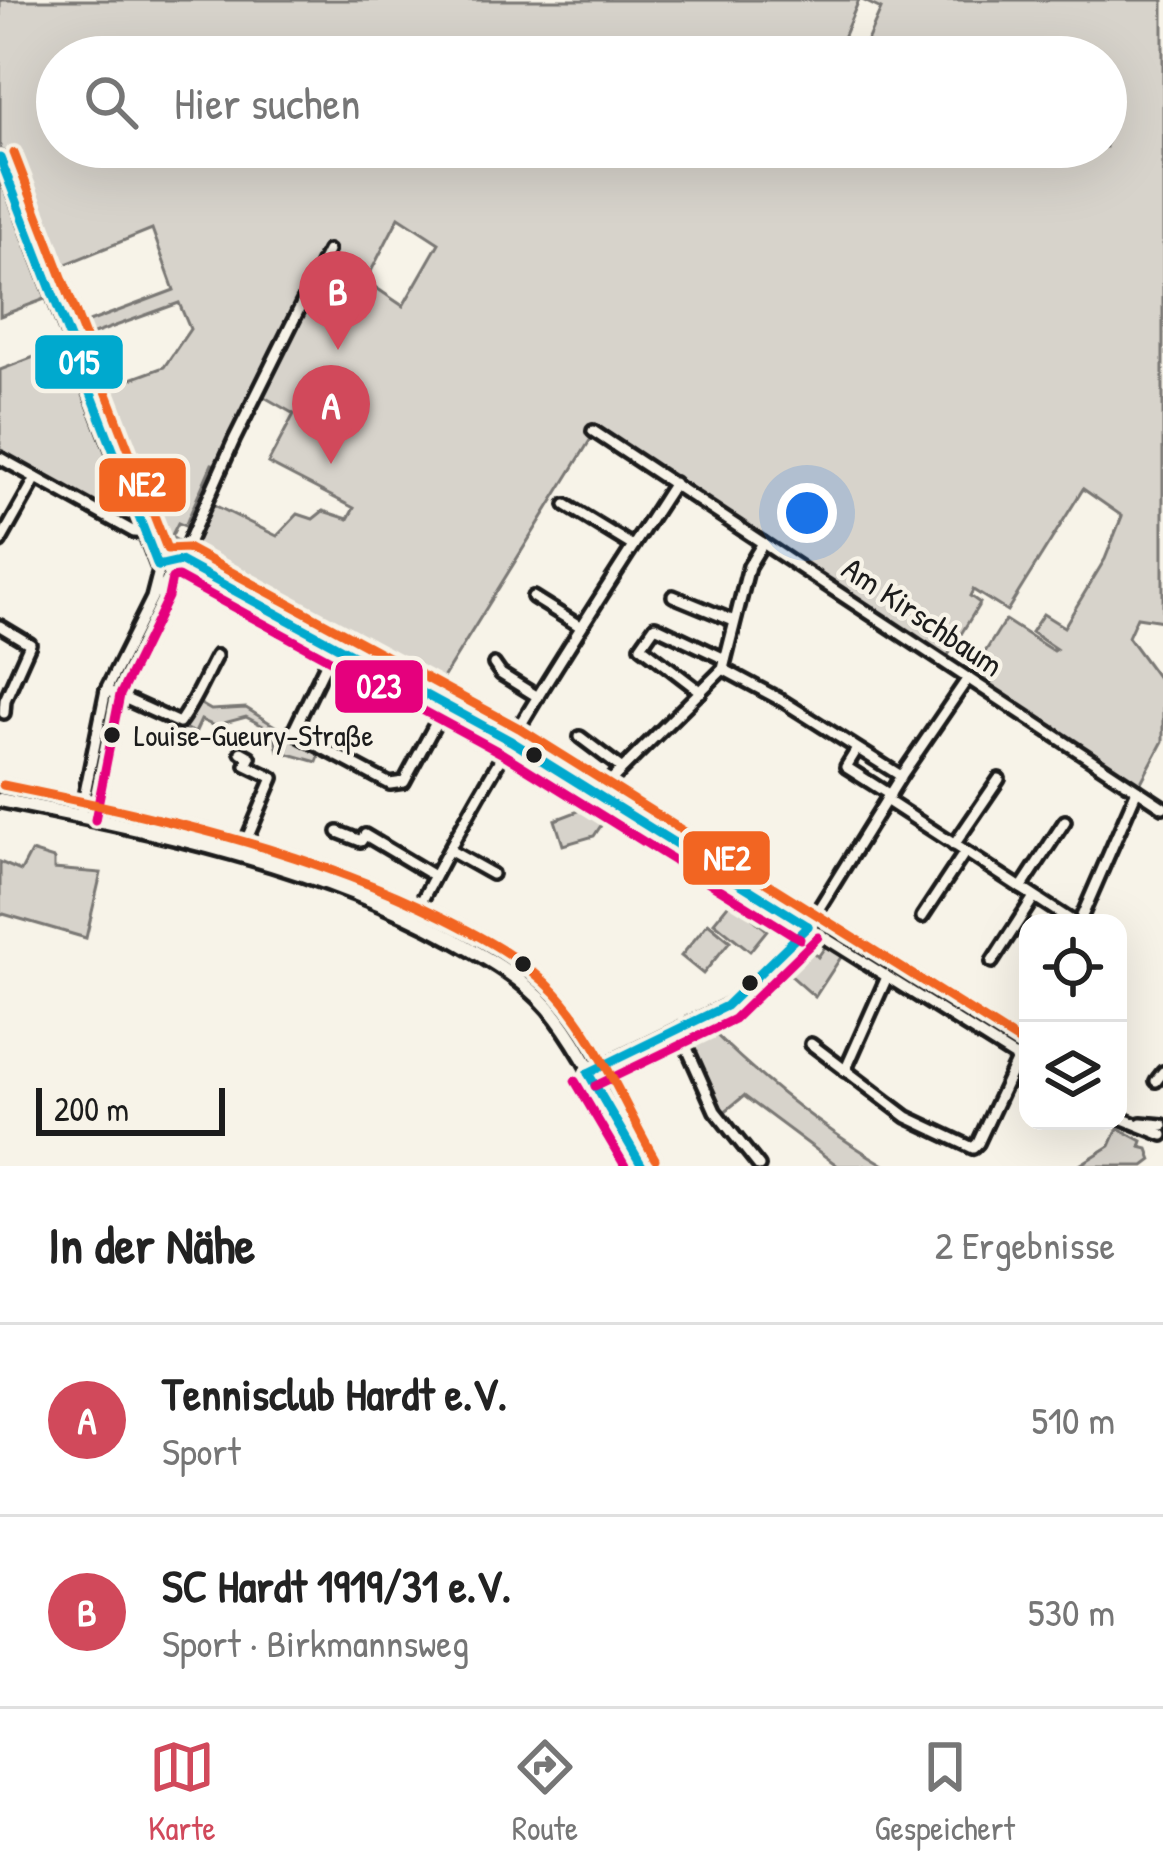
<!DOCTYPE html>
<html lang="de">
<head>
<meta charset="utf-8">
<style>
	:root { --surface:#fff; --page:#f6f6f6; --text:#222; --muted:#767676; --line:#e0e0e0; --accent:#d1495b }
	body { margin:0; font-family:"Patrick Hand",sans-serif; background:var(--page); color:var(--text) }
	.controls { position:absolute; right:36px; bottom:36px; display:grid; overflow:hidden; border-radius:24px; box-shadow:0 12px 48px #0002 }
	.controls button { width:108px; height:108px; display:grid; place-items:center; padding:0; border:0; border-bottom:3px solid var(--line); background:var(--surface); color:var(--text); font:60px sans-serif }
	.scale { position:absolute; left:36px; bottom:30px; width:189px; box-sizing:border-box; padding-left:12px; border:6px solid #1c1c1c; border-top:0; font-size:33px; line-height:42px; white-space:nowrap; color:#1c1c1c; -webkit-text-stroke:9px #f7f3e8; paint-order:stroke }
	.you { position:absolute; left:807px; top:513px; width:42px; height:42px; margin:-30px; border:9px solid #fff; border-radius:50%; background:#1a73e8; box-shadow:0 0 0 18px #1a73e833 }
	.badge { display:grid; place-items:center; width:78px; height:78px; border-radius:50%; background:var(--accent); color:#fff; font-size:39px; font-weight:700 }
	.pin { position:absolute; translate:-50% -99px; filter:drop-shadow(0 3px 6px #0008) }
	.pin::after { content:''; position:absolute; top:63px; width:42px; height:36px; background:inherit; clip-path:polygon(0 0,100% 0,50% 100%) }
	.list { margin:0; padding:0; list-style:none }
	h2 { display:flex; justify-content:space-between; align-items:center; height:156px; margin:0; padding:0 48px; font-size:51px }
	h2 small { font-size:39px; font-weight:400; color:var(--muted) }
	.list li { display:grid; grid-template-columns:78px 1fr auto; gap:36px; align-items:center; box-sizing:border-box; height:192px; padding:0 48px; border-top:3px solid var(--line) }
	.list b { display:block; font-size:45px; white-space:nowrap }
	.list p { margin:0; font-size:39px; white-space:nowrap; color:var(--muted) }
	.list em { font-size:39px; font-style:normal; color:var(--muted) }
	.icon { flex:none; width:66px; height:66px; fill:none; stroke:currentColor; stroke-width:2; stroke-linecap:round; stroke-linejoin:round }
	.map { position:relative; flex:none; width:1163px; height:1166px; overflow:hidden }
	.search { position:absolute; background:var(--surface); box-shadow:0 12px 48px #0002; left:36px; right:36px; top:36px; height:132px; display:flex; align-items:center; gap:30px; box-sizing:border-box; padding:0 42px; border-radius:66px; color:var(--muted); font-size:45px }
	.sheet { height:540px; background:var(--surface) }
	nav { display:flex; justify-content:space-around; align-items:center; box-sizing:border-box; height:168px; border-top:3px solid var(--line); background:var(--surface); font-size:33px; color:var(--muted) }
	nav a { display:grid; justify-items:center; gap:6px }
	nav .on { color:var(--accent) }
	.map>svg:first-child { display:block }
</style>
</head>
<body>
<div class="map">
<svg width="1163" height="1166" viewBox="0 0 1163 1166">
	<rect width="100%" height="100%" fill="#f7f3e8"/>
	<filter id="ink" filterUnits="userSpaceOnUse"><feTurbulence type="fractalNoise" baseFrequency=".00833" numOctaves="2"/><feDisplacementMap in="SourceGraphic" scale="24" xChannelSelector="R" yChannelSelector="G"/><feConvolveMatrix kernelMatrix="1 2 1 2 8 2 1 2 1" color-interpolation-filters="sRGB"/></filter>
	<g filter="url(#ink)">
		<!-- green -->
		<g fill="#d7d3cb" stroke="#7a7874" stroke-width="3" fill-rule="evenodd">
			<path d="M0,0H859L842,40L847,49L844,57H57V147H1106V57H860L881,9L862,0H1163V621L1137,617L1128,637L1161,682L1163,691V741L1140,784L972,673L1005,620L1053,651L1056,649L1031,632L1043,614L1064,627L1105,559L1122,516L1083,489L1007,611L973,590L970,596L980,603L947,657L597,429L435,691L188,559L210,503L277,536L298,514L313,519L323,511L348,519L354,508L268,463L294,414L259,394L218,465L212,464L185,526L178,523L171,537L178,541L174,550L154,539L98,391L164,367L190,329L179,303L77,340L73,328L174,290L152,229L39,275L48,298L0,316ZM399,217L439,243L403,306L366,281Z"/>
			<polygon points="68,344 137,526 130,527 0,454 0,370"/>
			<polygon points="197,702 211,710 246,708 320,754 317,762 278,751 273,731 246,717 224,723 221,729 201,720 195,733 182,727"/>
			<polygon points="581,810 606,818 594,836 563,845 555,820"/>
			<polygon points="31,852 54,859 54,869 101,873 86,938 0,913 0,862 21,871"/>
			<polygon points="731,901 767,930 750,951 714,922"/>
			<polygon points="708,923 730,941 703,974 681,956"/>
			<polygon points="801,940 818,957 827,944 843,954 815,997 779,965"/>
			<path d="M705,1024C759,1078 820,1127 886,1166H838L744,1096L723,1113L688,1034Z"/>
			<polygon points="1118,1128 1142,1141 1140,1147 1148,1149 1152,1160 1144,1166 1078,1166 1110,1146"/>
		</g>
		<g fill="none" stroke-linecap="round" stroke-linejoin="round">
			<!-- minor casing -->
			<g stroke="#1c1c1c" stroke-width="18">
				<g id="minor">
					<polyline points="0,158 159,571 152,598 106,690 80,817"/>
					<polyline points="593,431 1163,807"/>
					<polyline points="0,458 134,532 147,533"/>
					<polyline points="566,505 633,546"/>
					<polyline points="0,542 36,478"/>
					<polyline points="158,566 180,561 511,741 1028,1065"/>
					<polyline points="157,594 177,568 234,440 328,251"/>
					<polyline points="673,596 734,621"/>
					<polyline points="533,597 581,627"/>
					<polyline points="0,626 30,644 5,700 4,713"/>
					<polyline points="335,645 295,728 300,736 390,784 404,782 446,704"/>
					<polyline points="494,664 501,674 538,697"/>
					<polyline points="723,669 781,700 901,776"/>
					<path d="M106,690L179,723C195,701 203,680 216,656"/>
					<polyline points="701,692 641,646 655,626 725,659"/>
					<polyline points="580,737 621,768"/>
					<polyline points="857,749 846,767 890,795"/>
					<polyline points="597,794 723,669 749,566 763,543"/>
					<polyline points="886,800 1075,923"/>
					<polyline points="338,832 361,841 365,835 434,876"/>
					<polyline points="954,845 999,779"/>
					<polyline points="449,850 492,874"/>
					<polyline points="240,855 273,778 246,765 250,757 241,752"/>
					<polyline points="1021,888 1065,821"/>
					<polyline points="922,917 965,852"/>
					<path d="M413,918C489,767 582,625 674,483"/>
					<polyline points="1079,923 1137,790"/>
					<polyline points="992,962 1034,897"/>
					<polyline points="679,1030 715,1111 759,1166"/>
					<polyline points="811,1044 907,1117 973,1148 978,1143 1028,1036"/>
					<polyline points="845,1071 887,977"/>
					<polyline points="588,1073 726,1006 755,982 808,926 901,776 968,678"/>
					<polyline points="1156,1081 1163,1072"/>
					<polyline points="1118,1117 1163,1135"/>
					<polyline points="1141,1123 1163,1125"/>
				</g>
			</g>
			<!-- major casing -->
			<g stroke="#1c1c1c" stroke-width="21">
				<path id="major" d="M0,800C154,831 314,863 453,939C487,958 523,978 549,1008C586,1052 612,1116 642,1166"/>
			</g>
			<!-- minor -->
			<use href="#minor" stroke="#f7f3e8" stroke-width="9"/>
			<!-- major -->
			<use href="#major" stroke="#f7f3e8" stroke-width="12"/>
			<!-- bus-1 casing -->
			<g stroke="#f7f3e8" stroke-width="18">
				<g id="bus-1">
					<polyline points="0,158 158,566"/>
					<polyline points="158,566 180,561 511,741 808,926"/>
					<polyline points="588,1073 726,1006 808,926"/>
					<polyline points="588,1073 642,1166"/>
				</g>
			</g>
			<!-- bus-2 casing -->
			<g stroke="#f7f3e8" stroke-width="18">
				<g id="bus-2">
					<polyline points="95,820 120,695 168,597 172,578 178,577 503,754 800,939"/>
					<polyline points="575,1081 625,1166"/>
					<polyline points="595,1086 734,1019 818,937"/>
				</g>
			</g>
			<!-- bus-3 casing -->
			<g stroke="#f7f3e8" stroke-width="18">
				<g id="bus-3">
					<polyline points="14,153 167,549 187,548 519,728 1028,1047"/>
					<path d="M3,785C153,816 304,848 442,917C482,937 525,960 556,993C599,1040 623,1104 655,1159"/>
				</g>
			</g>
			<!-- bus-1 -->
			<use href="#bus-1" stroke="#00a9ce" stroke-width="9"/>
			<!-- bus-2 -->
			<use href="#bus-2" stroke="#e5007d" stroke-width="9"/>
			<!-- bus-3 -->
			<use href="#bus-3" stroke="#f26522" stroke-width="9"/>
		</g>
	</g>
	<!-- markers -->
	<g fill="#1c1c1c" stroke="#f7f3e8" stroke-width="4.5">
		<circle cx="112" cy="735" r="10"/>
		<circle cx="534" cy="755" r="10"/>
		<circle cx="523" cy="964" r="10"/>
		<circle cx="750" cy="983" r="10"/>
	</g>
	<g text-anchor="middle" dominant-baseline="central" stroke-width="9" stroke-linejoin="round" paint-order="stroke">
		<!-- bus labels -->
		<g font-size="30" fill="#1c1c1c" stroke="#f7f3e8" text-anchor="start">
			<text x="134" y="735">Louise-Gueury-Straße</text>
		</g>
		<!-- street labels -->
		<g font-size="33" fill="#1c1c1c" stroke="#f7f3e8">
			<text transform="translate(923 616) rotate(34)">Am Kirschbaum</text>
		</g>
	</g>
	<g stroke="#f7f3e8" stroke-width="4.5">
		<rect x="33" y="333" width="92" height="58" rx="12" fill="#00a9ce"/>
		<rect x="97" y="456" width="91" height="58" rx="12" fill="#f26522"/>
		<rect x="333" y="658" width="92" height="57" rx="12" fill="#e5007d"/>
		<rect x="681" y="829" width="91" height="58" rx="12" fill="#f26522"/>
	</g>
	<g font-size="33" text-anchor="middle" font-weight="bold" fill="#fff">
		<text x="79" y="374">015</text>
		<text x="142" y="496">NE2</text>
		<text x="379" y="698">023</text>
		<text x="727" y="870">NE2</text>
	</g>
</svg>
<div class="controls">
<button><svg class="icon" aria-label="locate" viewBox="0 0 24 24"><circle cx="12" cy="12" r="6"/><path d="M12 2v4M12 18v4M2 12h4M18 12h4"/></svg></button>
<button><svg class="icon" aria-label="layers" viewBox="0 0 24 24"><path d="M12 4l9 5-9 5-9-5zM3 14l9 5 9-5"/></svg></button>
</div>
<div class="scale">200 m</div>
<div class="you"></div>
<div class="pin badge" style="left:331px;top:464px">A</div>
<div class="pin badge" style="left:338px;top:350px">B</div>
<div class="search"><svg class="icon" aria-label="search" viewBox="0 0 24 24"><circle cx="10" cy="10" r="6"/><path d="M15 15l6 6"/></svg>Hier suchen</div>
</div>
<section class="sheet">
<h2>In der Nähe<small>2 Ergebnisse</small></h2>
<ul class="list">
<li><span class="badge">A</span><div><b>Tennisclub Hardt e.V.</b><p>Sport</p></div><em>510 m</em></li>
<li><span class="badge">B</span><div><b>SC Hardt 1919/31 e.V.</b><p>Sport · Birkmannsweg</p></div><em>530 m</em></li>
</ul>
</section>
<nav>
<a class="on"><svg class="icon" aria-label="map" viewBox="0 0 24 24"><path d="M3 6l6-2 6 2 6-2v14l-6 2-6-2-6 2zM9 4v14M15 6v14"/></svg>Karte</a>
<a><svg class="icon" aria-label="directions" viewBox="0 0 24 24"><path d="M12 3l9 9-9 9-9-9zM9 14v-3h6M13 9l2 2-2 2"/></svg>Route</a>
<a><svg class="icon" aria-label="saved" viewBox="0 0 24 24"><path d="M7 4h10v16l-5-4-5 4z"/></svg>Gespeichert</a>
</nav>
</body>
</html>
